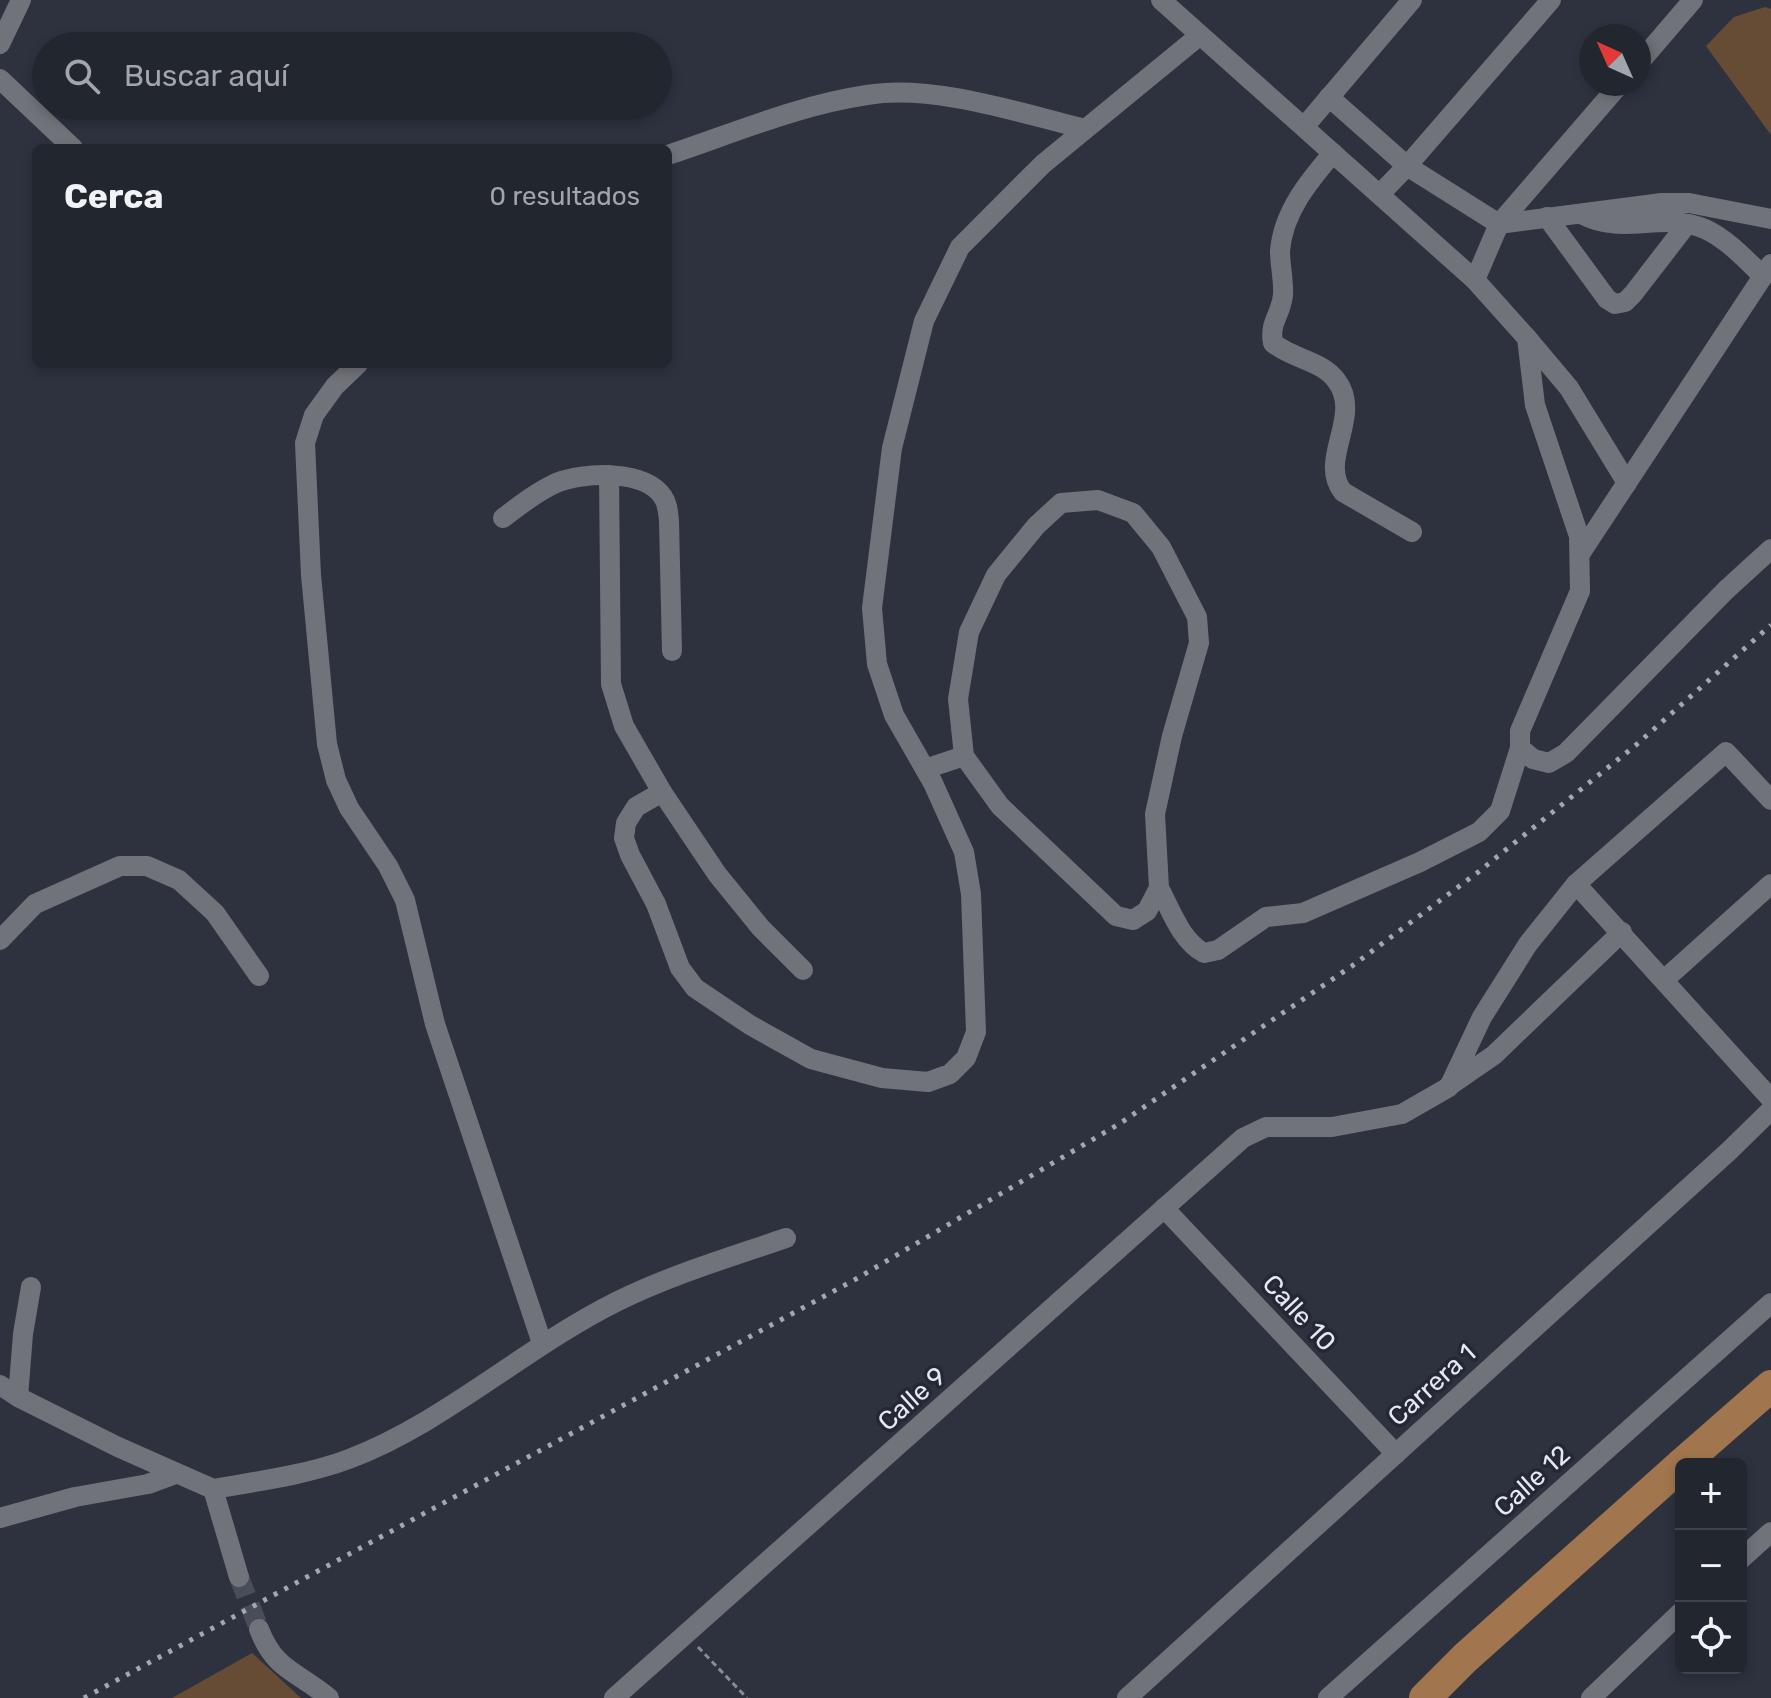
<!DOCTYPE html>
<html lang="es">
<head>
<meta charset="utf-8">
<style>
	:root { --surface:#22262f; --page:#2a2e37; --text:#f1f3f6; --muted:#a2a5aa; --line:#3f434b }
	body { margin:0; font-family:Rubik,sans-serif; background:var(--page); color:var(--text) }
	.controls { position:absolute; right:24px; bottom:24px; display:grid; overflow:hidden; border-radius:12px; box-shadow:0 4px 12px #0003 }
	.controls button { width:72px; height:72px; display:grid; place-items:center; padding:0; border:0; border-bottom:2px solid var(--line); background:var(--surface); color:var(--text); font:40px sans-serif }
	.compass { position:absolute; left:1579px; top:24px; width:72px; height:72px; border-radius:50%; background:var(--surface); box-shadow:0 4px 12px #0003; rotate:315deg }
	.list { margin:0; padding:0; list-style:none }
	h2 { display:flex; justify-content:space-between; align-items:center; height:104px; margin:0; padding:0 32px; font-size:34px }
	h2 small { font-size:26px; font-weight:400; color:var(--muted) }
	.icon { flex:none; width:44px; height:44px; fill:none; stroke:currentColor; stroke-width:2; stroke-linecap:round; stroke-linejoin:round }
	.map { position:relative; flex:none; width:1771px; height:1698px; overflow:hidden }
	.search { position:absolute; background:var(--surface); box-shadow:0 4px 12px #0003; left:32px; top:32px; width:640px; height:88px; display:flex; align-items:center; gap:20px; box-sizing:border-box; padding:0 28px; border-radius:44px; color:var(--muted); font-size:30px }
	.panel { position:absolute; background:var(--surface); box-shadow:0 4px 12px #0003; left:32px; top:144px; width:640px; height:224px; border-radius:12px }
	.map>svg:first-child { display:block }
</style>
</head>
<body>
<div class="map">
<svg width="1771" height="1698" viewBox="0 0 1771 1698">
	<rect width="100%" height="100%" fill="#2e323f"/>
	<!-- green -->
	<g fill="#664c34">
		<polygon points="1765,7 1771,9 1771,135 1706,46 1734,17"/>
		<polygon points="252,1653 301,1698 172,1698"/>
	</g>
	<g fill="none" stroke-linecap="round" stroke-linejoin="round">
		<!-- river -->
		<g stroke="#a1764e" stroke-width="32">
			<polyline points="1682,1464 1771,1386"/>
			<polyline points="1425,1698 1465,1658 1681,1465"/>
		</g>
		<!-- minor-tunnel -->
		<polyline stroke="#494d5a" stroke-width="20" stroke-dasharray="20 10" stroke-linecap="butt" points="239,1577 259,1629"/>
		<!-- path -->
		<polyline stroke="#888c97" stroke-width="3" stroke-dasharray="6 4" stroke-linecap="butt" points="698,1647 747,1698"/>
		<!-- minor -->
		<g stroke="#71737a" stroke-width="20">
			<polyline points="0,44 21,0"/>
			<polyline points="1639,63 1693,0"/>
			<polyline points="0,79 73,148"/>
			<polyline points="1329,97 1407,166 1499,224 1620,84"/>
			<polyline points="1304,127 1412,0"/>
			<path d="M1333,153C1309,181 1283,212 1280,251C1280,266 1284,281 1283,295C1281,315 1269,322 1273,343C1292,359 1321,360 1336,380C1364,416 1317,459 1343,492L1412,532"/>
			<path d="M668,155C734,133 799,105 867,95C934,84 1020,113 1085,129"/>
			<polyline points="1380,194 1407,166 1551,0"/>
			<path d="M1583,215C1623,236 1664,211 1705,229C1727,239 1745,259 1763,276"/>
			<polyline points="1547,217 1607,299 1615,304 1625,302 1633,294 1687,224"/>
			<polyline points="1475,280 1499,224 1662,203 1689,203 1771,219"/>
			<polyline points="1527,338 1569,388 1627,483"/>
			<polyline points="358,364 335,386 314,415 305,443 311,575 327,744 336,780 349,808 388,866 405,900 435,1024 542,1343"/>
			<polyline points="609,475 611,684 624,726 662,792 717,874 760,927 803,970"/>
			<polygon points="1098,500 1133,513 1161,547 1197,617 1199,643 1172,736 1155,814 1159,888 1147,911 1133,920 1116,916 1000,806 964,756 958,699 969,632 996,575 1036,526 1061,503"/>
			<path d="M503,518C520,505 537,492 556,483C583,472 645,469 663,497C668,504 668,513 669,521L672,651"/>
			<polyline points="1580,554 1771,264"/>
			<polyline points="1520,748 1533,759 1549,763 1566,753 1726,590 1771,549"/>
			<polyline points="925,769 964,756"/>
			<polyline points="662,792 636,807 626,823 624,838 630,855 656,904 680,968 695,988 750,1025 811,1059 882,1078 928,1082 950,1074 966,1058 976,1032 971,894 964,852 933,783 894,715 877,664 872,608 892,448 924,321 960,247 1043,164 1199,36"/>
			<polyline points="1576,884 1771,1099"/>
			<path d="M1159,888C1171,910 1181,941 1204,953L1218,950L1266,917L1303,913L1420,862L1479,832L1500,811L1520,748V731L1580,591L1579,536L1535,405L1527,338L1475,280L1161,0"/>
			<polyline points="0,940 35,904 120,866 147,866 179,880 215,913 259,976"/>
			<polyline points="1664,980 1771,884"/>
			<polyline points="1449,1086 1494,1055 1622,932"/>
			<polyline points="1164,1208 1396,1454"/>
			<polyline points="0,1385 18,1397 118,1447 213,1489 239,1577"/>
			<polyline points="18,1397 23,1334 31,1287"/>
			<path d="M213,1489C259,1481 306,1475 349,1459C444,1423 524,1348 616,1302C670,1275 728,1258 786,1238"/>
			<polyline points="0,1518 75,1497 148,1484 175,1474"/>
			<polyline points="1741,1559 1771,1532"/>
			<path d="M259,1629C275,1671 297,1671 329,1698"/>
			<polyline points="614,1698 1243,1138 1266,1127 1332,1127 1402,1114 1449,1087 1482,1017 1528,944 1576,884 1726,752 1771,800"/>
			<polyline points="1127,1698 1729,1151 1771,1110"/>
			<polyline points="1328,1698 1771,1303"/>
			<polyline points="1591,1698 1681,1612"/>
		</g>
		<!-- rail -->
		<polyline stroke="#a3a7b1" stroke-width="5" stroke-dasharray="4 8" stroke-linecap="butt" points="84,1698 856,1279 1119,1124 1352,966 1477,873 1636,745 1771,625"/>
	</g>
	<g text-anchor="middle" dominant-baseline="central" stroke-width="7" stroke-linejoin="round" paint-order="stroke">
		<!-- street labels -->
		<g font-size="26" fill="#e5e8f1" stroke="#242835">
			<text transform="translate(1299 1313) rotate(47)">Calle 10</text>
			<text transform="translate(1432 1385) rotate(-42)">Carrera 1</text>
			<text transform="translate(912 1399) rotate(-42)">Calle 9</text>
			<text transform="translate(1532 1481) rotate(-42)">Calle 12</text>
		</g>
	</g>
</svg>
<div class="controls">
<button>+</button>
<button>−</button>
<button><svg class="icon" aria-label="locate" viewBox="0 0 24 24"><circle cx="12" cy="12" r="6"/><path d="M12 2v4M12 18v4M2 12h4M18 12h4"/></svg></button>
</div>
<svg class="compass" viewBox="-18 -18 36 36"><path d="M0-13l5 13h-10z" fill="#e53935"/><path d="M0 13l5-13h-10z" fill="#a2a5aa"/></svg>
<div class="search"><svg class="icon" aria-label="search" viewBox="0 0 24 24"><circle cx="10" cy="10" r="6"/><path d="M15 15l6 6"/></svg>Buscar aquí</div>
<section class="panel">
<h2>Cerca<small>0 resultados</small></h2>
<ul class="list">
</ul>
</section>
</div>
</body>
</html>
